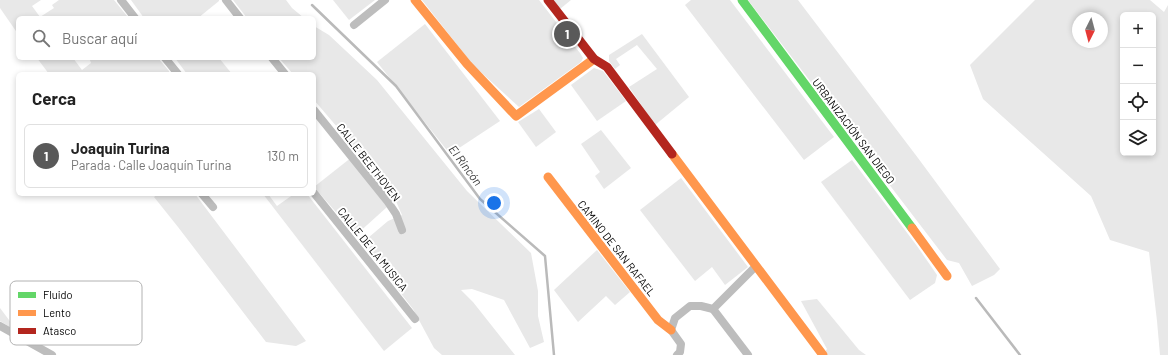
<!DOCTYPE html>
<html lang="es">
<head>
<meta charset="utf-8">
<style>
	:root { --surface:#fff; --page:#f2f2f2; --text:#222; --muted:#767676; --line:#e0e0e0; --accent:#595959 }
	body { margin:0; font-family:Barlow,sans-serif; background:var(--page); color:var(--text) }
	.controls { position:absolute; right:12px; top:12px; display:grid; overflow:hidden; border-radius:6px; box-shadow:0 2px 6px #0003 }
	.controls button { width:36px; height:36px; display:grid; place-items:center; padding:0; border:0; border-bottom:1px solid var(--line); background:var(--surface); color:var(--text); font:20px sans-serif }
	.compass { position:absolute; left:1072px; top:12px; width:36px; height:36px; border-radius:50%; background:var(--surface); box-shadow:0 2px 6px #0003; rotate:186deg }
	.you { position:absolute; left:494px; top:203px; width:14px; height:14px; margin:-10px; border:3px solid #fff; border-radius:50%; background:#1a73e8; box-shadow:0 0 0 6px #1a73e833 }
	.badge { display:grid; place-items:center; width:26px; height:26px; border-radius:50%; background:var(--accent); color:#fff; font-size:13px; font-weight:700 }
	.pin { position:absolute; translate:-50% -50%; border:2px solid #fff; box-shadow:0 1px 4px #0006 }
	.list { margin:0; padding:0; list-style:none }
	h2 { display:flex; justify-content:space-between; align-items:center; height:52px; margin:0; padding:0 16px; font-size:17px }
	h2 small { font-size:13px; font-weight:400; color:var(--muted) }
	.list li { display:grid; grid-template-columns:26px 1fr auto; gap:12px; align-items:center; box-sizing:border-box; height:64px; margin:0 8px 8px; padding:0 8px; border:1px solid var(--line); border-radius:6px }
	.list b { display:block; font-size:15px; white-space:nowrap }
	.list p { margin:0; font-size:13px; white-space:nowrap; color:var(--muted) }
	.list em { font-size:13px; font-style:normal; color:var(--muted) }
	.icon { flex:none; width:22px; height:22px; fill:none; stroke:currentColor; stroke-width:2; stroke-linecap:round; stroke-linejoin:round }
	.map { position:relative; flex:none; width:1168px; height:355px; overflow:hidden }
	.search { position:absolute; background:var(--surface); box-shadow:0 2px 6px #0003; left:16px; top:16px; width:300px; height:44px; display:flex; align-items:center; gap:10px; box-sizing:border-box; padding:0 14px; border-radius:6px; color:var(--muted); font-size:15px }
	.panel { position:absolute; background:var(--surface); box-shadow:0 2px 6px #0003; left:16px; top:72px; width:300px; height:124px; border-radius:6px }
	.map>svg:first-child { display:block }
</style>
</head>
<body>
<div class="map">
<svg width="1168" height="355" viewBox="0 0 1168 355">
	<rect width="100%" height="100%" fill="#fff"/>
	<!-- green -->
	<g fill="#e8e8e8" fill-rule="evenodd">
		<polygon points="0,0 41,0 32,6 40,17 54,8 52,5 59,0 114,0 127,16 127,18 18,18 18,34 0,8"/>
		<polygon points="131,0 219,0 219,1 198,18 144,18"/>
		<polygon points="233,0 286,0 292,8 304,18 247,18"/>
		<polygon points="333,0 375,0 349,20"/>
		<polygon points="422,0 539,0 580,53 583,58 581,62 519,107 473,65"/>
		<polygon points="553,0 571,0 560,9"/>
		<polygon points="691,0 730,0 834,137 804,160 685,5"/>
		<polygon points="748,0 798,0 918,158 1000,269 994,275 972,286 959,263 947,260"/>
		<path d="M1035,0H1150L1164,12L1168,5V355H1160L1157,321L1149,252L1110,240L1091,196L983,99L970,65ZM1123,15H1153V153H1123ZM1078,18H1102V42H1078Z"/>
		<polygon points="425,24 500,121 450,154 377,62"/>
		<polygon points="314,26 329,35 377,80 467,191 531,253 538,291 538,316 544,342 530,348 504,300 472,289 461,290 473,302 515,355 442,355 434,348 413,309 362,243 388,221 402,215 391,190 314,100 314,74 293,74 279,58 314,58"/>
		<polygon points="642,34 689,97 655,125 629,87 657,69 637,45 616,59 620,65 615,69 609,61 609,55"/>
		<polygon points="37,58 73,58 82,70 91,63 90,60 93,58 158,58 169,71 169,74 49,74"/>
		<polygon points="175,58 219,58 232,74 187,74"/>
		<polygon points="594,68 603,71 626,101 597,121 571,85"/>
		<polygon points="539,109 556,132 536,147 518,122"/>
		<polygon points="601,130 631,168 604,189 595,176 600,172 581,144"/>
		<polygon points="352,157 387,207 356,235 314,187"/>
		<polygon points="852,160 917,246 937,275 935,283 910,300 821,182"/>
		<polygon points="681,178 748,267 725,285 712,267 695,281 640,210"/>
		<polygon points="158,194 195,194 306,341 296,346 266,342 178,227 154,197"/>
		<polygon points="263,194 268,194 277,206 294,194 307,194 412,328 384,351"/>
		<polygon points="597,250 630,292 615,305 606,296 578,322 554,290"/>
		<polygon points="817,299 859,350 866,355 823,355 827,349 801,301"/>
		<polygon points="0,308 12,324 10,327 0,321"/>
	</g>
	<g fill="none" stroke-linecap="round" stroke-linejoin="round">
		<!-- stream -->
		<g stroke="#bababa" stroke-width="2.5">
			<polyline points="312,5 396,86 480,199 545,256 554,355"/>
			<polyline points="976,298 1020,355"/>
		</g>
		<!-- street -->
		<g stroke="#bdbdbd" stroke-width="8">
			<polyline points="121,0 135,18"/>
			<polyline points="226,0 240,18"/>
			<polyline points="354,25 385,0"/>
			<polyline points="165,58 178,74"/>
			<polyline points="272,58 285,74"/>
			<polyline points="314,110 388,202 396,214 402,230"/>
			<polyline points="314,193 415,319"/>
			<polyline points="202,194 213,207"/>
			<polyline points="713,309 748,355"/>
			<polyline points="0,326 52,355"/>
			<polyline points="677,355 680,352 681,344 671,330 675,318 690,306 701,306 713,309 756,266"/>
		</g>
		<!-- fast -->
		<polyline stroke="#63d668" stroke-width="9" points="742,0 912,228"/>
		<!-- slow -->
		<g stroke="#ff974d" stroke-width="9">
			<polyline points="415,0 467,64 516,116 594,59"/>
			<polyline points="672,154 823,355"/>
			<polyline points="548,177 658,320 671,330"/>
			<polyline points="912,228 947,276"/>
		</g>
		<!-- jam -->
		<polyline stroke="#b3261e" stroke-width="9" points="548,0 594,59 607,67 672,154"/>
	</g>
	<g text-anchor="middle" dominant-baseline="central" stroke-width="4" stroke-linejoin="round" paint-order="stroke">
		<!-- street labels -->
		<g font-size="11" fill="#000" stroke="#fff">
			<text transform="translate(854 131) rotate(53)">URBANIZACIÓN SAN DIEGO</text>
			<text transform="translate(369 162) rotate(52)">CALLE BEETHOVEN</text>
			<text transform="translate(617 248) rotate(52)">CAMINO DE SAN RAFAEL</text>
			<text transform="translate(373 249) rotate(51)">CALLE DE LA MUSICA</text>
		</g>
		<!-- water labels -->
		<g font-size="12" font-style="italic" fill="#3d3d3d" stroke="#fff">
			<text transform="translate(466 165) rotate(53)">El Rincón</text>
		</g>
	</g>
	<!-- legend -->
	<rect x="10" y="281" width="132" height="64" rx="6" fill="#fff" stroke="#b2b2b2" stroke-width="1"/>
	<rect x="18" y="292" width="18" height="6" fill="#63d668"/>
	<rect x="18" y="310" width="18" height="6" fill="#ff974d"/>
	<rect x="18" y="328" width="18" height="6" fill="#b3261e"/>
	<g font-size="11" fill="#000">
		<text x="43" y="299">Fluido</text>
		<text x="43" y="317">Lento</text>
		<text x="43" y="335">Atasco</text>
	</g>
</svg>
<div class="controls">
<button>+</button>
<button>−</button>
<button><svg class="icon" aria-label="locate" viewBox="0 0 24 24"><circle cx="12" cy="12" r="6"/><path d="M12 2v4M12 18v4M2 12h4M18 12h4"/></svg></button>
<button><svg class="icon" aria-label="layers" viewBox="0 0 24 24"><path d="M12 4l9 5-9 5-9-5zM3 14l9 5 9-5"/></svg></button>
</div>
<svg class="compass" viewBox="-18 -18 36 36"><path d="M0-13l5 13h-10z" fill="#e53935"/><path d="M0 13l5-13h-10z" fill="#767676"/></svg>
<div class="you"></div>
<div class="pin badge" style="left:567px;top:34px">1</div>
<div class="search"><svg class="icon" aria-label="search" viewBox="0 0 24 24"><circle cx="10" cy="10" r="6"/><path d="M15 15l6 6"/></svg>Buscar aquí</div>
<section class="panel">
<h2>Cerca<small></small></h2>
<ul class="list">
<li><span class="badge">1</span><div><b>Joaquin Turina</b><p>Parada · Calle Joaquín Turina</p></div><em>130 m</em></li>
</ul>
</section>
</div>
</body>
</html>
